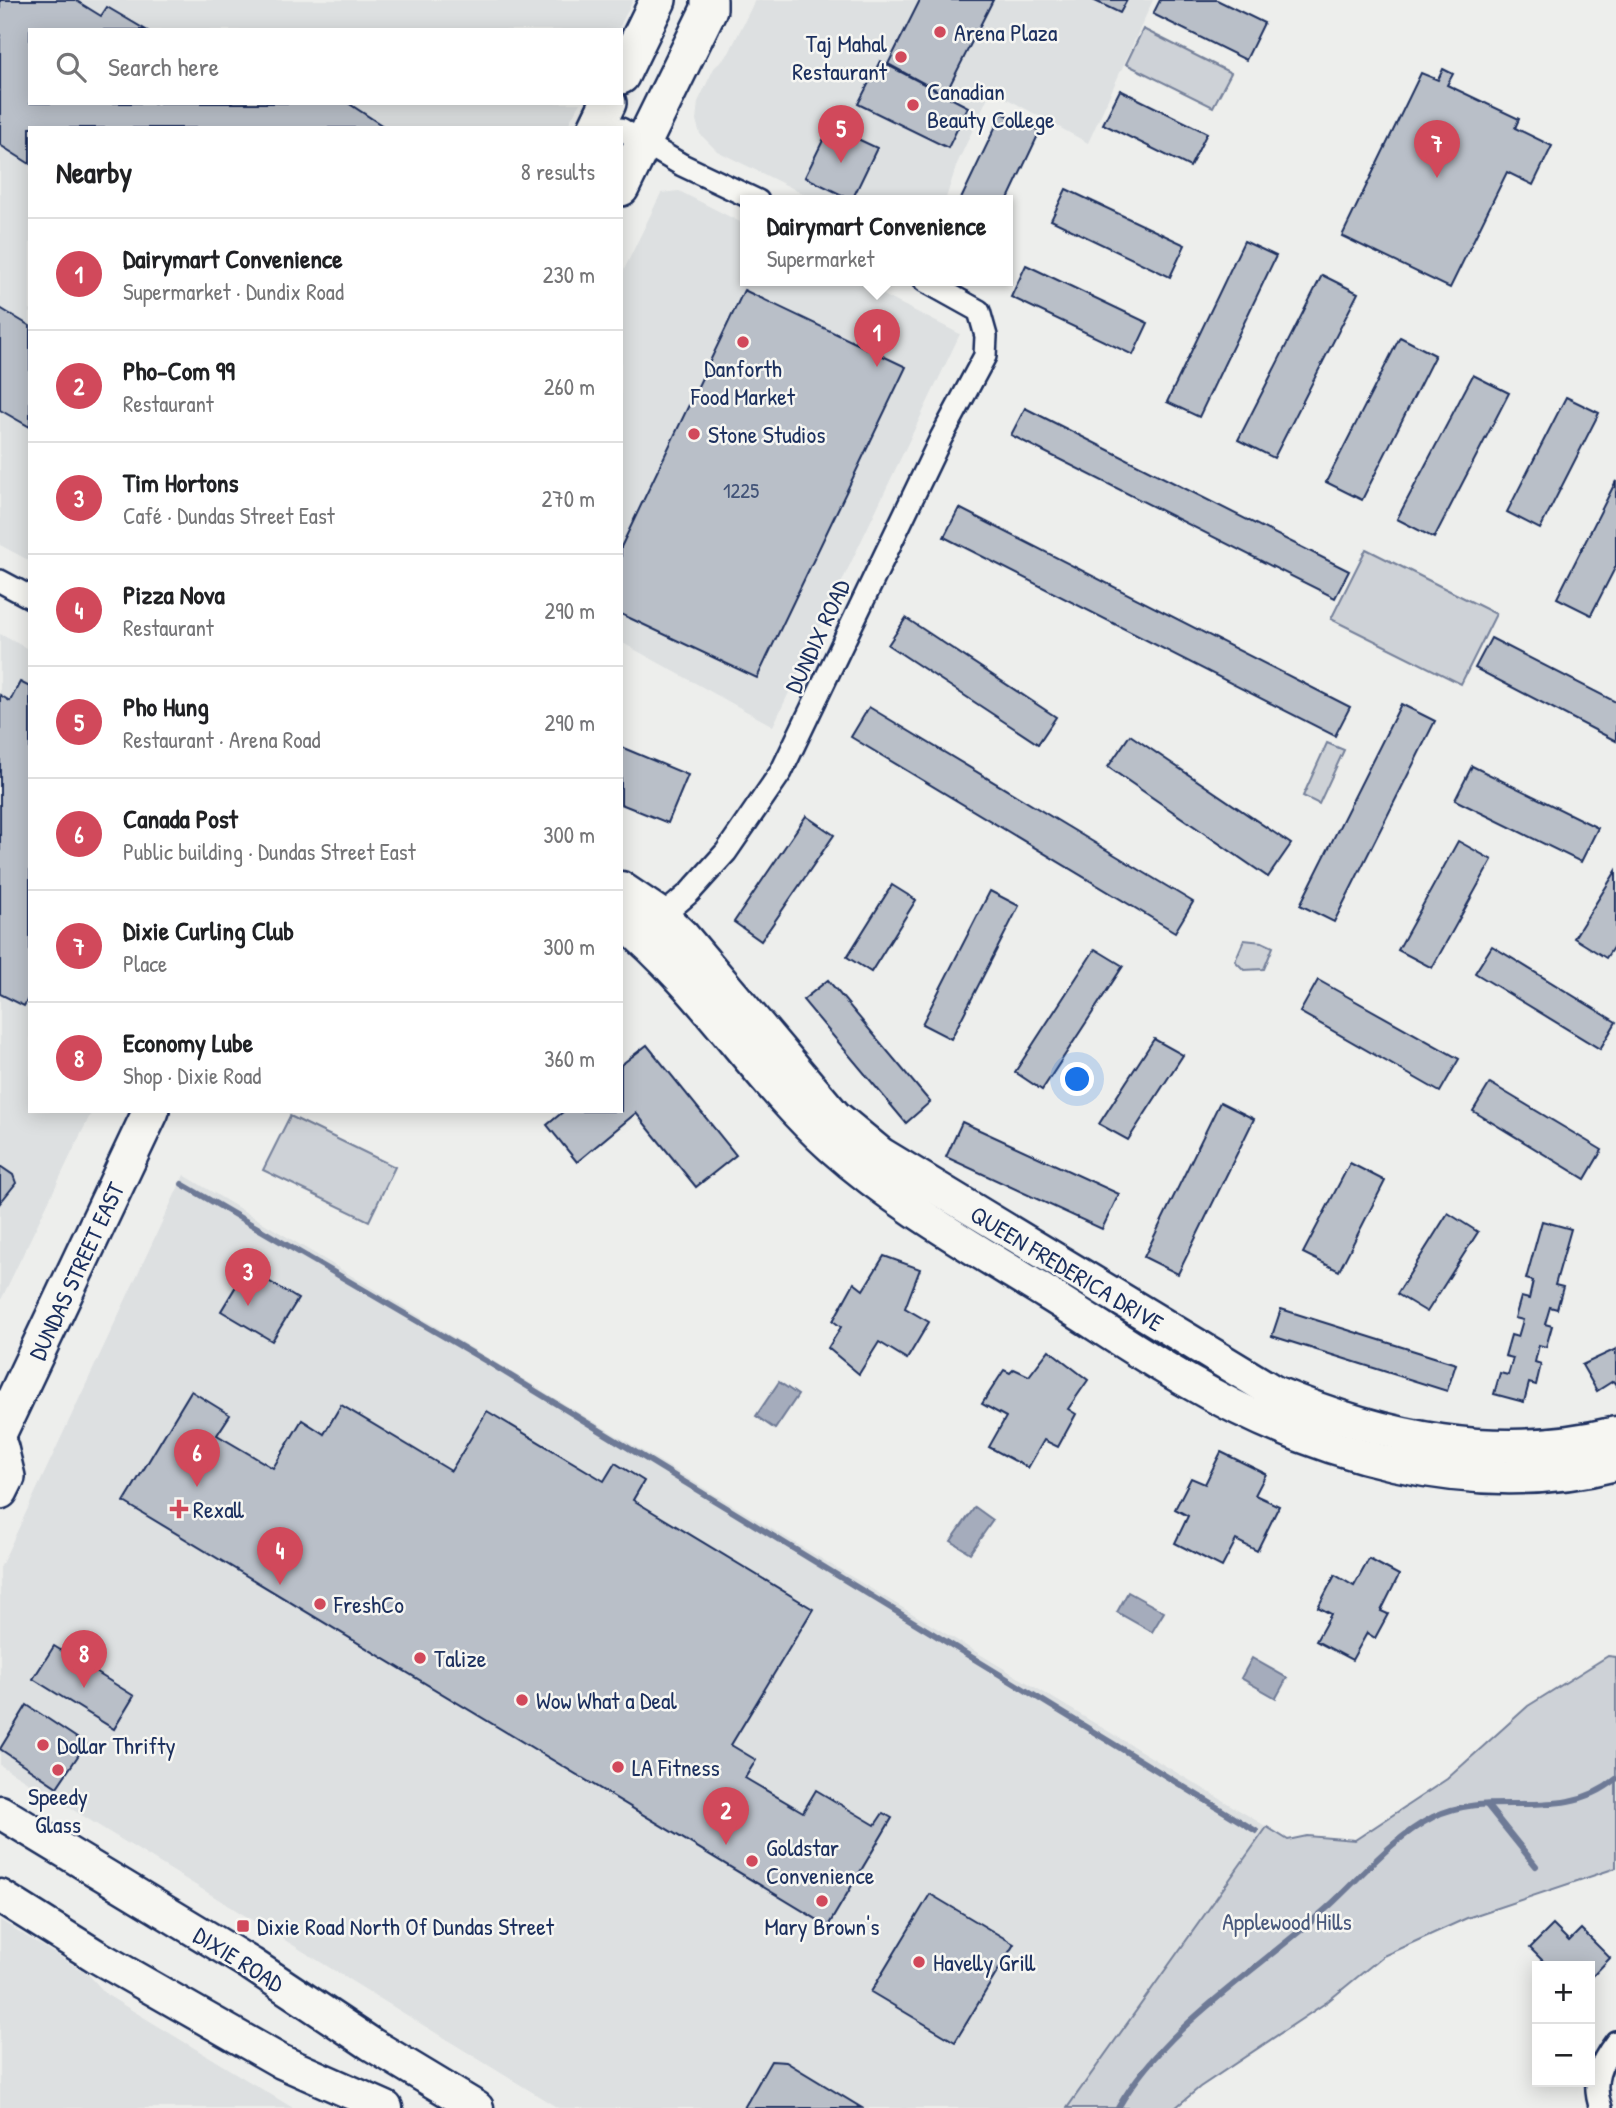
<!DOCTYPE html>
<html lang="en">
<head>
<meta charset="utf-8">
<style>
	:root { --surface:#fff; --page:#f2f2f2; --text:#202124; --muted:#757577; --line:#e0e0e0; --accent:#d1495b }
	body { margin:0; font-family:"Patrick Hand",sans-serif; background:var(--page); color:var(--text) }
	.controls { position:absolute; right:21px; bottom:21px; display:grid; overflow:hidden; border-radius:0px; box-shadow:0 4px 18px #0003 }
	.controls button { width:63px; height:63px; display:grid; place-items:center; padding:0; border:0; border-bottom:2px solid var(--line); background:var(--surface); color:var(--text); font:35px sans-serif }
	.you { position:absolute; left:1078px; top:1080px; width:24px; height:24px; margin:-18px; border:5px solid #fff; border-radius:50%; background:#1a73e8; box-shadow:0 0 0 10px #1a73e833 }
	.badge { display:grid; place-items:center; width:46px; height:46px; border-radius:50%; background:var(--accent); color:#fff; font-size:23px; font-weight:700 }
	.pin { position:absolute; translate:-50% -58px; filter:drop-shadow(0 2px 4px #0008) }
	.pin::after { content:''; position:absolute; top:37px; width:24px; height:21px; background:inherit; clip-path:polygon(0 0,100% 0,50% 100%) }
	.popup { position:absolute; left:740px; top:195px; width:273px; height:91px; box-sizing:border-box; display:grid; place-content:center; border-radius:0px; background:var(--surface); filter:drop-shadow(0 2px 5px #0005); font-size:23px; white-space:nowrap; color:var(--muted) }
	.popup b { font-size:26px; color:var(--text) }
	.popup::after { content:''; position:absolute; left:50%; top:100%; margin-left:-14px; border:14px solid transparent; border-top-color:var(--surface) }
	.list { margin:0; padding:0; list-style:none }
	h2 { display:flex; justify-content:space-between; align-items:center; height:91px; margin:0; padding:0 28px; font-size:30px }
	h2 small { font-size:23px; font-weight:400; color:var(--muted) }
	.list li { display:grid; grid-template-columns:46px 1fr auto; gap:21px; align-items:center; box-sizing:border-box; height:112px; padding:0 28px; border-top:2px solid var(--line) }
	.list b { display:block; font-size:26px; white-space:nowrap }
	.list p { margin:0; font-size:23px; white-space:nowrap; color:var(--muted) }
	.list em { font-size:23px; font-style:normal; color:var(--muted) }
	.icon { flex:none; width:38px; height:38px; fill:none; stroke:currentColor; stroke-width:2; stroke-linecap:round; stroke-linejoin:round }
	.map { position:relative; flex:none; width:1616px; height:2108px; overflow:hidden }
	.search { position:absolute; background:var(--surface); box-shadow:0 4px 18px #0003; left:28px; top:28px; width:595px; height:77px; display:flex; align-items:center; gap:18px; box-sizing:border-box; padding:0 24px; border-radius:0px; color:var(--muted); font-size:26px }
	.panel { position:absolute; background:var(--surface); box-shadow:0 4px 18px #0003; left:28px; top:126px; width:595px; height:987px; border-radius:0px }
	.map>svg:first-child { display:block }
</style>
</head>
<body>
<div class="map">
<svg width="1616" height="2108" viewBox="0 0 1616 2108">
	<rect width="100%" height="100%" fill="#edeeec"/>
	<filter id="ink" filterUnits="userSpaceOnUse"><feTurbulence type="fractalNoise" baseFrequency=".0143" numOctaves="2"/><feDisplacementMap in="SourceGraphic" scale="14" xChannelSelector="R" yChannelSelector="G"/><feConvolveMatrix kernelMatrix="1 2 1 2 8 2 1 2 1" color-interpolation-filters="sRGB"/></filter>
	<g filter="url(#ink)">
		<!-- built -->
		<g fill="#dde0e1">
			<polygon points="0,0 633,0 618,30 30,30 30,103 580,103 566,128 30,128 30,561 0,545"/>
			<polygon points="755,0 1153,0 1088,143 991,90 957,164 945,201 818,201 717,151 700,134 696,120 698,102 714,68 729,53"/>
			<polygon points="679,191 746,225 746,281 856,281 960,334 773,726 621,642 621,276 661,193"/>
			<polygon points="0,634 30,650 30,1111 92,1111 0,1302"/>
			<polygon points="184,1175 1267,1827 1067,2108 558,2108 0,1765 0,1568"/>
			<polygon points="0,1920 88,1974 107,1995 293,2108 0,2108"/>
		</g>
		<!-- green -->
		<g fill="#ced2d7" stroke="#74809a" stroke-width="2">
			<polygon points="1143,29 1231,73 1213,107 1126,64"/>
			<polygon points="1366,549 1496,614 1461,684 1331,619"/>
			<polygon points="1327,743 1344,750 1319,804 1303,796"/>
			<polygon points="1244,940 1262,942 1273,947 1264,969 1244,970 1235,961"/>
			<polygon points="290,1116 395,1167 369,1221 263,1170"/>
			<polygon points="1608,1656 1616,1657 1616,1868 1467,1918 1383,1956 1327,2002 1200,2087 1175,2108 1067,2108 1267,1827 1288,1840 1307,1836 1355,1840 1447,1779 1528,1706"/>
		</g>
		<!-- water -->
		<g fill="#a5acbc" stroke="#6e7a96" stroke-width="2">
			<polygon points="779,1382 798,1395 775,1429 756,1416"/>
			<polygon points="975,1507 993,1520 970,1553 951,1541"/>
			<polygon points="1128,1592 1164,1612 1152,1632 1117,1612"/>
			<polygon points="1252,1658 1287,1678 1276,1698 1241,1678"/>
		</g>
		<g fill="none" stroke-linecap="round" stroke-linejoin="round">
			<!-- stream -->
			<g stroke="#6e7a96" stroke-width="6">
				<polyline points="182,1184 491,1364 1256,1831"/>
				<polyline points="1487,1805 1536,1866"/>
				<path d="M1118,2108C1166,2024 1257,1971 1328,1907C1361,1877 1392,1838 1433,1817C1492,1787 1561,1825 1616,1779"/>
			</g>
		</g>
		<!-- building -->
		<g fill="#b9bfc8" stroke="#1b2f5e" stroke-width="2">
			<polygon points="0,0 75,0 101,16 107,7 146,30 30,30 30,103 348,103 386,128 30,128 30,164 0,145"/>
			<polygon points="920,0 993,0 945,95 888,64"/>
			<polygon points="1093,0 1127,0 1120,13"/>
			<polygon points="1160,0 1217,0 1264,23 1246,60 1153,14"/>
			<polygon points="880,61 968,107 948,148 858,104"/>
			<polygon points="1443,69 1453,74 1447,85 1519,119 1515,128 1552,146 1533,185 1507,172 1450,288 1342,236 1421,73 1438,80"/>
			<polygon points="1120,90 1207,133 1190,167 1103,124"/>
			<polygon points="1002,113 1040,131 1007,201 960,201"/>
			<polygon points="830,126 877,148 852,200 805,177"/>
			<polygon points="1066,189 1185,245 1170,277 1051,220"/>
			<polygon points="1244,241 1276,256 1199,417 1167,402"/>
			<polygon points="1026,265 1148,323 1133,355 1011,297"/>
			<polygon points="1322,275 1358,293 1274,458 1238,440"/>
			<polygon points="744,290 906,367 757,678 621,614 621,547"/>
			<polygon points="0,308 30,326 30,427 0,410"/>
			<polygon points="1400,337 1435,355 1362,500 1326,482"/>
			<polygon points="1473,375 1509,393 1434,538 1397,519"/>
			<polygon points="1566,397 1599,413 1540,529 1507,512"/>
			<polygon points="1025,408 1349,571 1335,598 1011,435"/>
			<polygon points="1616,481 1616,566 1591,615 1557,598"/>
			<polygon points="959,508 1350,707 1335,736 944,537"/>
			<polygon points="906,618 1056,717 1038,744 888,645"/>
			<polygon points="1491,638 1616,702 1616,741 1475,668"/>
			<polygon points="20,682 30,687 30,995 24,1006 0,994 0,695 10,701"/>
			<polygon points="1401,704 1435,721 1334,922 1300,905"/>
			<polygon points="869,707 1193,902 1175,932 851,737"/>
			<polygon points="1130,735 1291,844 1268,877 1108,767"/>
			<polygon points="621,747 688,775 668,823 621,804"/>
			<polygon points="1472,766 1598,828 1581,862 1455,800"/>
			<polygon points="806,816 834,835 761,941 734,922"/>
			<polygon points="1458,841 1492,860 1432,968 1398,950"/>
			<polygon points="1616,871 1616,943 1606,958 1574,938"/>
			<polygon points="892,885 916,900 871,972 847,957"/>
			<polygon points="990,891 1019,906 951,1039 922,1024"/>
			<polygon points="1492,946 1616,1022 1600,1049 1475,973"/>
			<polygon points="1095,949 1123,966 1042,1090 1015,1072"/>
			<polygon points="828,980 930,1102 906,1123 803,1000"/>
			<polygon points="1318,980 1459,1059 1440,1092 1300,1012"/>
			<polygon points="1154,1039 1183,1055 1128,1140 1099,1124"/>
			<polygon points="647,1045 736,1155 696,1187 636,1113 577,1162 547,1125 564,1111 621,1111 621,1065"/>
			<polygon points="1490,1083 1602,1150 1585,1179 1473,1111"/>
			<polygon points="1220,1102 1254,1119 1178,1274 1144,1257"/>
			<polygon points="962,1122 1119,1194 1102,1229 946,1157"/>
			<polygon points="1350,1163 1385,1181 1339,1271 1303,1253"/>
			<polygon points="0,1166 13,1175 16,1183 0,1203"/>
			<polygon points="1448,1213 1478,1232 1427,1312 1397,1294"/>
			<polygon points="1542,1221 1571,1229 1555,1285 1563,1287 1557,1309 1550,1307 1545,1324 1552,1326 1546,1347 1539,1345 1535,1362 1541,1364 1536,1385 1529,1383 1524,1402 1494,1394 1500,1373 1508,1375 1513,1358 1505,1356 1511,1335 1518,1337 1523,1320 1515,1318 1521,1297 1529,1299 1533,1281 1526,1279"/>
			<polygon points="884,1256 920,1269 905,1308 929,1322 907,1359 879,1342 859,1374 828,1348 841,1327 833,1321 854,1283 863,1290"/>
			<polygon points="247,1268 298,1299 272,1341 221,1311"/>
			<polygon points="1281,1309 1456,1364 1447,1391 1272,1336"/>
			<polygon points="1616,1349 1616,1385 1613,1381 1597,1391 1582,1365"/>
			<polygon points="1049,1350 1088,1380 1068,1409 1076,1414 1058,1447 1044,1440 1028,1468 989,1447 1006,1417 982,1404 1004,1370 1010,1373 1014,1369 1029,1376"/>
			<polygon points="191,1391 230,1415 217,1435 273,1468 302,1420 324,1434 341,1405 451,1471 487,1411 604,1481 615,1463 644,1481 633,1500 813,1609 731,1745 756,1760 745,1778 803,1812 816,1790 875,1825 883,1813 892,1818 828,1926 124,1502"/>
			<polygon points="1221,1452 1266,1474 1255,1495 1279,1506 1257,1551 1236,1540 1222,1567 1175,1543 1188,1516 1175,1509 1191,1478 1205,1484"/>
			<polygon points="1369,1559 1399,1575 1381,1611 1388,1614 1375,1638 1367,1633 1352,1660 1316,1641 1331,1614 1318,1607 1335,1575 1354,1586"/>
			<polygon points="54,1646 134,1696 114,1729 33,1679"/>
			<polygon points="27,1705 86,1744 57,1787 0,1749"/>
			<polygon points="930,1894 1014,1944 955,2042 871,1992"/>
			<polygon points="1553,1925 1569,1941 1581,1929 1610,1958 1590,1979 1590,1966 1548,1966 1530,1948"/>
			<polygon points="771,2061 786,2062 862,2108 744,2108"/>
		</g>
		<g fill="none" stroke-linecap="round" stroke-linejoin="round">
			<!-- street casing -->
			<g stroke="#1b2f5e" stroke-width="26">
				<g id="street">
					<polyline points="621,129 682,165 758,201"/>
					<polyline points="0,581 30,597"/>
					<polyline points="653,924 689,893 726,852 781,772 941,438 985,356 986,336 979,311 925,281"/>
					<path d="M1601,2108C1591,2082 1600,2063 1616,2042"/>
				</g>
			</g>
			<!-- secondary casing -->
			<g stroke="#1b2f5e" stroke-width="37">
				<g id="secondary">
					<path d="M621,888L661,915L683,936L835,1116L881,1154L1274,1392C1384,1438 1497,1463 1616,1433"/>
					<path d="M621,921C702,987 755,1078 832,1147C897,1205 974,1248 1048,1294C1095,1323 1141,1355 1189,1382C1315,1455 1471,1501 1616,1464"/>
					<polyline points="0,1812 251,1964 371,2044 477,2108"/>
					<polyline points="0,1896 96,1956 282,2062 386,2108"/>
				</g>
			</g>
			<!-- primary casing -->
			<g stroke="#1b2f5e" stroke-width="40">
				<g id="primary">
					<polyline points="621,76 658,0"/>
					<polyline points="596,128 608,103"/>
					<polyline points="621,188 709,9 709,0"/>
					<polyline points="0,1430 151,1111"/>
					<polyline points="0,1448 7,1477 0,1491"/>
				</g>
			</g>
			<!-- street -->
			<use href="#street" stroke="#f6f6f2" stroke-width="21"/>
			<!-- secondary -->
			<use href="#secondary" stroke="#f6f6f2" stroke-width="32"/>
			<!-- primary -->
			<use href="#primary" stroke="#f6f6f2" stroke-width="35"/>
		</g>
	</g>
	<!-- markers -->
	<g fill="#d1495b" stroke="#f6f6f2" stroke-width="2.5">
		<circle cx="940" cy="32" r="7"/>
		<circle cx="901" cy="57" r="7"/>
		<circle cx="913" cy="105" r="7"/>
		<circle cx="743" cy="342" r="7"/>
		<circle cx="694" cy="434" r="7"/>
		<path d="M175.5 1498.5h7v7h7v7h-7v7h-7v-7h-7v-7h7z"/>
		<circle cx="320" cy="1604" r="7"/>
		<circle cx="420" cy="1658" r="7"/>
		<circle cx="522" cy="1700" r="7"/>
		<circle cx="43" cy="1745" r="7"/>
		<circle cx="618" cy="1767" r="7"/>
		<circle cx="58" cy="1770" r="7"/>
		<circle cx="752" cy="1861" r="7"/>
		<circle cx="822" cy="1901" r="7"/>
		<rect x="236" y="1919" width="14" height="14" rx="3.5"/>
		<circle cx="919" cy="1962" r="7"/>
	</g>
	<g text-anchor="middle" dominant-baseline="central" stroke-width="5" stroke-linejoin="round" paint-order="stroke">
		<!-- number labels -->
		<g font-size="21" fill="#425378">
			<text x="741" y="490">1225</text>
		</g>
		<!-- poi labels -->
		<g font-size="24" fill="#1b2f5e" stroke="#f6f6f2" text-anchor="start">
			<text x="954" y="32">Arena Plaza</text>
			<text x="887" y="43" text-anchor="end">Taj Mahal<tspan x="887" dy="28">Restaurant</tspan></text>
			<text x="927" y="91">Canadian<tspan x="927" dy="28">Beauty College</tspan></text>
			<text x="743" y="368" text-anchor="middle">Danforth<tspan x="743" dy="28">Food Market</tspan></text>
			<text x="708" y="434">Stone Studios</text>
			<text x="193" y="1509">Rexall</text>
			<text x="334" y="1604">FreshCo</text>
			<text x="434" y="1658">Talize</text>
			<text x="536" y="1700">Wow What a Deal</text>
			<text x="57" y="1745">Dollar Thrifty</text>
			<text x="632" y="1767">LA Fitness</text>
			<text x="58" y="1796" text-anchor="middle">Speedy<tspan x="58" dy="28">Glass</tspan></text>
			<text x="766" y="1847">Goldstar<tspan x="766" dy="28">Convenience</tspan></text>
			<text x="257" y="1926">Dixie Road North Of Dundas Street</text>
			<text x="822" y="1926" text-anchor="middle">Mary Brown's</text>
			<text x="933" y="1962">Havelly Grill</text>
		</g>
		<!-- street labels -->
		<g font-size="24" fill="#1b2f5e" stroke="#f6f6f2">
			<text transform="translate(817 636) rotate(-65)">DUNDIX ROAD</text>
			<text transform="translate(1067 1268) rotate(31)">QUEEN FREDERICA DRIVE</text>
			<text transform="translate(76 1271) rotate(-65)">DUNDAS STREET EAST</text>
			<text transform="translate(239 1959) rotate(32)">DIXIE ROAD</text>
		</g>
		<!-- park labels -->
		<g font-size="24" fill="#48587c" stroke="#f6f6f2">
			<text x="1287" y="1921">Applewood Hills</text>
		</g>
	</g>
</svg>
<div class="controls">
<button>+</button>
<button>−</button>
</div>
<div class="you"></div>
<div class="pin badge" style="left:877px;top:367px">1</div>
<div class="popup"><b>Dairymart Convenience</b>Supermarket</div>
<div class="pin badge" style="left:726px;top:1845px">2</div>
<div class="pin badge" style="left:248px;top:1306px">3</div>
<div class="pin badge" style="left:280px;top:1585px">4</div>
<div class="pin badge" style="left:841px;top:163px">5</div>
<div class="pin badge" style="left:197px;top:1487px">6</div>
<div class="pin badge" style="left:1437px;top:178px">7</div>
<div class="pin badge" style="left:84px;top:1688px">8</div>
<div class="search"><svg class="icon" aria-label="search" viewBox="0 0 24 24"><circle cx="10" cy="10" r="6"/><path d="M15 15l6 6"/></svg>Search here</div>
<section class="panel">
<h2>Nearby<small>8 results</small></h2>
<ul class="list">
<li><span class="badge">1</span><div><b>Dairymart Convenience</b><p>Supermarket · Dundix Road</p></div><em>230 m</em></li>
<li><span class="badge">2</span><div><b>Pho-Com 99</b><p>Restaurant</p></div><em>260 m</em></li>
<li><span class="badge">3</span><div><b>Tim Hortons</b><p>Café · Dundas Street East</p></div><em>270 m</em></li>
<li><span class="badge">4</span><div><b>Pizza Nova</b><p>Restaurant</p></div><em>290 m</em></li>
<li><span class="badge">5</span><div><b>Pho Hung</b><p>Restaurant · Arena Road</p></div><em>290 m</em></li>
<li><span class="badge">6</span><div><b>Canada Post</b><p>Public building · Dundas Street East</p></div><em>300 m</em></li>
<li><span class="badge">7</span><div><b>Dixie Curling Club</b><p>Place</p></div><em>300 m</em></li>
<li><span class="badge">8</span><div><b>Economy Lube</b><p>Shop · Dixie Road</p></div><em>360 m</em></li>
</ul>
</section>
</div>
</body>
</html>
